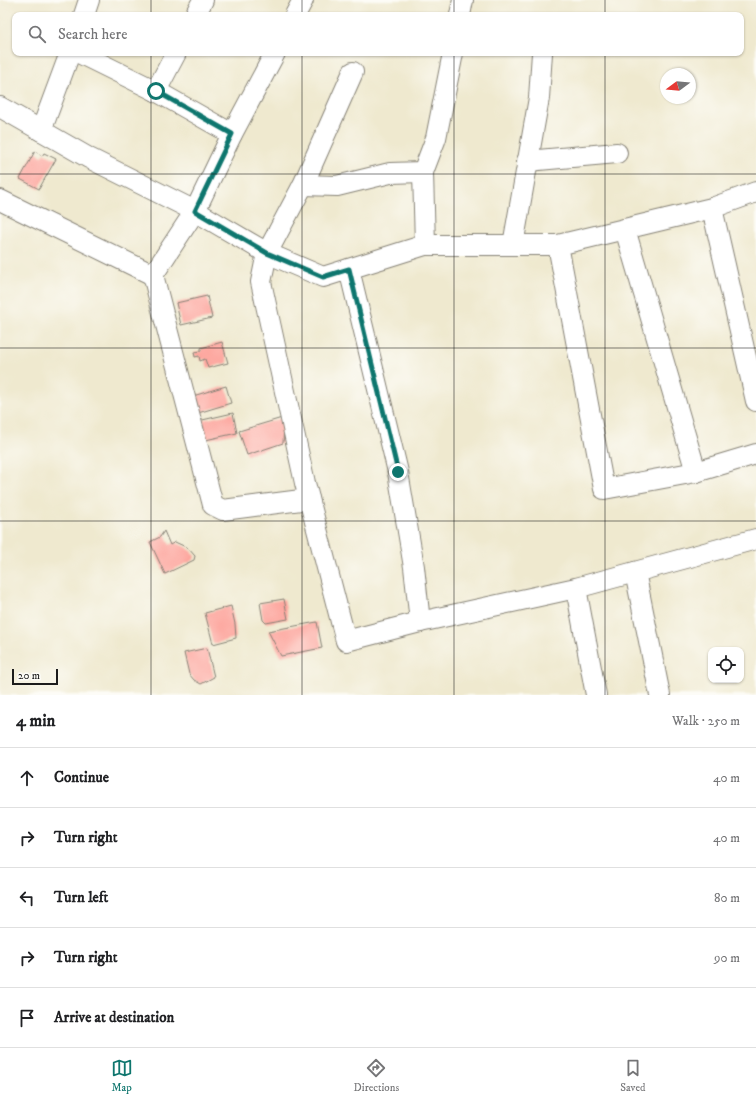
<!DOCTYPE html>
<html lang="en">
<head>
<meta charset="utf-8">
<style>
	:root { --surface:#fff; --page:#f6f6f6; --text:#202124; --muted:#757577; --line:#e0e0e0; --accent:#0f766e }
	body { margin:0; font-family:"IM FELL DW Pica",serif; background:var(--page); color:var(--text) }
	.controls { position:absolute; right:12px; bottom:12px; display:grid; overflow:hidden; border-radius:8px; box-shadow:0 1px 3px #0004 }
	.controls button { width:36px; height:36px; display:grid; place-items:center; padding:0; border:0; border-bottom:1px solid var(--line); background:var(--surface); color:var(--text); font:20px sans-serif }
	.compass { position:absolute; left:660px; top:68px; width:36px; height:36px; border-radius:50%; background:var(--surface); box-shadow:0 1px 3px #0004; rotate:254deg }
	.scale { position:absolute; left:12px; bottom:10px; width:46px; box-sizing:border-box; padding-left:4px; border:2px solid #1c1c1c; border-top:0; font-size:11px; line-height:14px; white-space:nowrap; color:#1c1c1c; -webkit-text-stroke:3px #fdfcf7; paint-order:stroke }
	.stop { position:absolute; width:12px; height:12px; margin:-9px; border:3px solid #0f766e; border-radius:50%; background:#fff }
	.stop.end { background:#0f766e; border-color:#fff; box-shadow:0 1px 4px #0008 }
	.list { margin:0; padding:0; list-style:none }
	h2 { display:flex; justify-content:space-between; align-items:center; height:52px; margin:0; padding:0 16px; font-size:17px }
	h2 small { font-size:13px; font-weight:400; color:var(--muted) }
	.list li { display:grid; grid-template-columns:26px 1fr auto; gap:12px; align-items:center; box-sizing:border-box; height:60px; padding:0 16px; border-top:1px solid var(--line) }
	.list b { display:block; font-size:15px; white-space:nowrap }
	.list em { font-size:13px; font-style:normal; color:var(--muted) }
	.icon { flex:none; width:22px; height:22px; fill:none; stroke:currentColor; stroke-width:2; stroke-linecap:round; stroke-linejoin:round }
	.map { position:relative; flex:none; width:756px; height:695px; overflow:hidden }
	.search { position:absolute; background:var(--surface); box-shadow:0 1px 3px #0004; left:12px; right:12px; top:12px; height:44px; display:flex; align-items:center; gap:10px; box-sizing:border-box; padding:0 14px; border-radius:8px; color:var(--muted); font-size:15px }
	.sheet { height:352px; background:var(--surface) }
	nav { display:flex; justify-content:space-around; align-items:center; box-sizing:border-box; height:56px; border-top:1px solid var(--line); background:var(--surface); font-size:11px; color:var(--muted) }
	nav a { display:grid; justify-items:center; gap:2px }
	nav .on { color:var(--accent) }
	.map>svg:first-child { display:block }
</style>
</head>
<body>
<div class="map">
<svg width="756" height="695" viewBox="0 0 756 695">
	<rect width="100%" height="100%" fill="#fdfcf7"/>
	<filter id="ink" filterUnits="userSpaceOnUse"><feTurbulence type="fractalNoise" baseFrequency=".025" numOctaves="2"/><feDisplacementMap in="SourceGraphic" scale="8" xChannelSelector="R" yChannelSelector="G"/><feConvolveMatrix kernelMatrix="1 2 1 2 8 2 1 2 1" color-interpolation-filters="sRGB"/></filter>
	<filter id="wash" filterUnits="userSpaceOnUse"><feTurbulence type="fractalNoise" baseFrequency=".012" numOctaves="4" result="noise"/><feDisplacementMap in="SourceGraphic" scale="16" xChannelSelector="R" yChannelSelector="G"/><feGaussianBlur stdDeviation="0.9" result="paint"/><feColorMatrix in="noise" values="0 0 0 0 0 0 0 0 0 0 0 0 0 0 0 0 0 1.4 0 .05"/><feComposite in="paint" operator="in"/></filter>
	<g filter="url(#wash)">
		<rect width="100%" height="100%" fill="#efe9cf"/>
		<g id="blocks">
			<!-- building -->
			<g fill="#fda69e">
				<polygon points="35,151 42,156 44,153 56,159 39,189 20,179"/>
				<polygon points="207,296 212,318 181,325 176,303"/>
				<polygon points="222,342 228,363 208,368 205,359 200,361 199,356 195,357 194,352 201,351 201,348"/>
				<polygon points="226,386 231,403 198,413 193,396"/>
				<polygon points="233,413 237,433 201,441 198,421"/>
				<polygon points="282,418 284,425 283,443 247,455 239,431"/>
				<polygon points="164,531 170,545 175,542 188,548 195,556 194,560 165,574 150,542 160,537"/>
				<polygon points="284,599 288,619 266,623 263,620 260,603"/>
				<polygon points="231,606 235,624 236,638 213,644 205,613"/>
				<polygon points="317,622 322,648 281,656 268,631"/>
				<polygon points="207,648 214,677 201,684 194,680 189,674 184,653"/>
			</g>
		</g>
	</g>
	<g filter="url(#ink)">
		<use href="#blocks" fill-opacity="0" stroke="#868276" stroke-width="1"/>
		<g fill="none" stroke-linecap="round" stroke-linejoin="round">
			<!-- minor casing -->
			<g stroke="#868276" stroke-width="22">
				<g id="minor">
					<polyline points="84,15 89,0"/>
					<polyline points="195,15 203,0"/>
					<polyline points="295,15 303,0"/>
					<polyline points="460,15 463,0"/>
					<polyline points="79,53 156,91 232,134"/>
					<polyline points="353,72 303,185 267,253 261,282 305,483 346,641 420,622 576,588 756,539"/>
					<polyline points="156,91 176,53"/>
					<polyline points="0,107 89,158 195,211 232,134 275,53"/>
					<polyline points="41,131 70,53"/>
					<polyline points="527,161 617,153"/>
					<polyline points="303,185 337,186 390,173 423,172"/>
					<polyline points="0,200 153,275 195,211 267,253 323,277 425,245 558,245 712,208 756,192"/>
					<polyline points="712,208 756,401"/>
					<polyline points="625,229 696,472"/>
					<polyline points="425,245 423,172 436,138 453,53"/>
					<polyline points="513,245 539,98 542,53"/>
					<polyline points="558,245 604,489 696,472 756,454"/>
					<polyline points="349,269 398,472 414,567 420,622"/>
					<polyline points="153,275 213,505 223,510 309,499"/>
					<polyline points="635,572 660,695"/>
					<polyline points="576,588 596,695"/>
				</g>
			</g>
			<!-- minor -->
			<use href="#minor" stroke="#fff" stroke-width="20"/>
		</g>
	</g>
	<g fill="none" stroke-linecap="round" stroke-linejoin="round" filter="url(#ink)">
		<!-- route -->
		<polyline stroke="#0f766e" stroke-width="5" points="156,91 232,134 195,211 267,253 323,277 349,269 398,472"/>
	</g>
	<!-- grid -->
	<path fill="none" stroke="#1c1c1c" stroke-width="1" stroke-opacity="0.55" d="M151,0V15M302,0V15M454,0V15M605,0V15M151,53V695M302,53V695M454,53V695M605,53V695M0,174H756M0,348H756M0,521H756"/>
</svg>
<div class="controls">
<button><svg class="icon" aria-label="locate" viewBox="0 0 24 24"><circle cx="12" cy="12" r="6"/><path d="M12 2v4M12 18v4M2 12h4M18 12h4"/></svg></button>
</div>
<svg class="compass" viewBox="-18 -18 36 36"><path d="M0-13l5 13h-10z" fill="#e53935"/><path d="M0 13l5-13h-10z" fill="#757577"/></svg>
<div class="scale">20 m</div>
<div class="stop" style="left:156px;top:91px"></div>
<div class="stop end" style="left:398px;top:472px"></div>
<div class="search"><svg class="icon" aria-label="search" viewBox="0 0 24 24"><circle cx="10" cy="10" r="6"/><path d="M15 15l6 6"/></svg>Search here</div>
</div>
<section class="sheet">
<h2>4 min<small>Walk · 250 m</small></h2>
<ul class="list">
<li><svg class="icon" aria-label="ahead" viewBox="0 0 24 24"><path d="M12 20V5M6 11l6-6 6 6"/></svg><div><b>Continue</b></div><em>40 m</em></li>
<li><svg class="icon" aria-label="right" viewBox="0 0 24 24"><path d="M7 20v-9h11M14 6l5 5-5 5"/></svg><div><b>Turn right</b></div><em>40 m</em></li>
<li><svg class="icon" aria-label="left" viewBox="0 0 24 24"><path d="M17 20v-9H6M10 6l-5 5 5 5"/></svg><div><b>Turn left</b></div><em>80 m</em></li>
<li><svg class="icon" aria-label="right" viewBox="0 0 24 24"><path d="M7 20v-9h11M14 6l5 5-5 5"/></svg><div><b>Turn right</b></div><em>90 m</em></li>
<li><svg class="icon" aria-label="arrive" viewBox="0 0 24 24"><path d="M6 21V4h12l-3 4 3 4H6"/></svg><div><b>Arrive at destination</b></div></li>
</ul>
</section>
<nav>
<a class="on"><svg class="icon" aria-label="map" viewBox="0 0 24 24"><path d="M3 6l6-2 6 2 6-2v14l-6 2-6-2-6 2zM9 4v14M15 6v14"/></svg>Map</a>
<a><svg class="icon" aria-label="directions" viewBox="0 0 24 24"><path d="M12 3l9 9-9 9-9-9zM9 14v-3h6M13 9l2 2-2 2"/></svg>Directions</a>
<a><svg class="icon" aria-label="saved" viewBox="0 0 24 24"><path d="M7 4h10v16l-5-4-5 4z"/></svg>Saved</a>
</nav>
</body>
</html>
